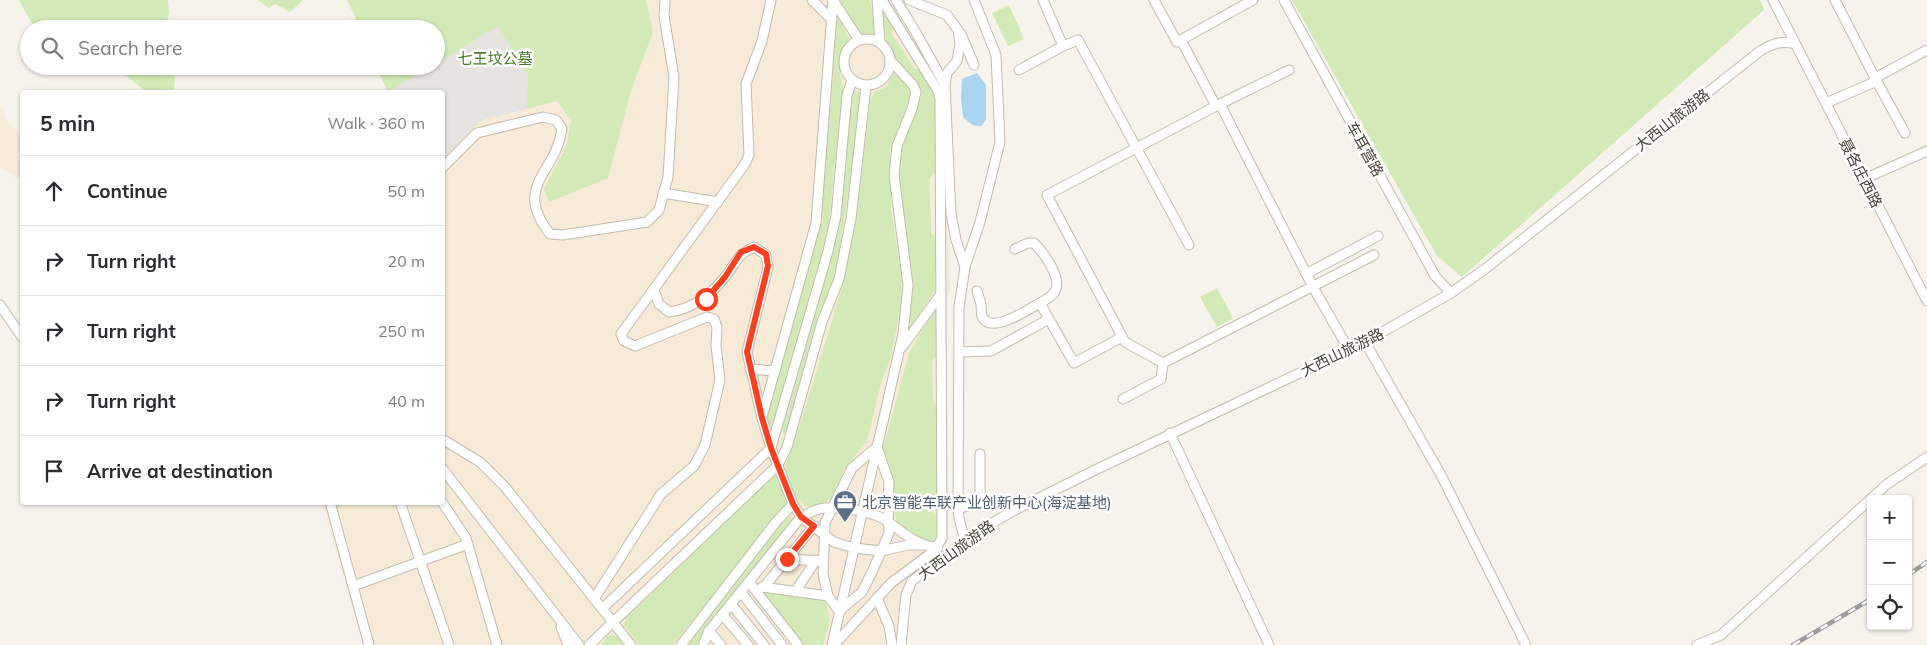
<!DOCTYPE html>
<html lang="en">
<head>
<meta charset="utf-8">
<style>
	:root { --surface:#fff; --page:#f2f2f3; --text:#2b2b33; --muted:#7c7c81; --line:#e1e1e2 }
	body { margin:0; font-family:Mulish,"Noto Sans SC",sans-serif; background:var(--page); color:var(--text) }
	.controls { position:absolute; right:15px; bottom:15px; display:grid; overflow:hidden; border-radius:5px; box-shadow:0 1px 4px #0004 }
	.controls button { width:45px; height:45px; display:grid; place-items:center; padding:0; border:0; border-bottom:1px solid var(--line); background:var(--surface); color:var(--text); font:25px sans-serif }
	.stop { position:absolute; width:15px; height:15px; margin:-11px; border:4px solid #fc3f1d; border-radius:50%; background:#fff }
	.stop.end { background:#fc3f1d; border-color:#fff; box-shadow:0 1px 5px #0008 }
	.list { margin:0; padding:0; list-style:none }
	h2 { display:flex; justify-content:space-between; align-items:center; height:65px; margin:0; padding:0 20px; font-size:21px }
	h2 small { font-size:16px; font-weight:400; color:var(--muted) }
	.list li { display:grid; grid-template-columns:32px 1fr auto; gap:15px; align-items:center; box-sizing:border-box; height:70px; padding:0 20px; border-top:1px solid var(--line) }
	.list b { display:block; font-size:19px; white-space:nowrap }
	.list em { font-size:16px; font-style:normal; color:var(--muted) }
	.icon { flex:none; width:28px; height:28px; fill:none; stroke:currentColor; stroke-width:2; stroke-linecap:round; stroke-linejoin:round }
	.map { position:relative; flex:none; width:1927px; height:645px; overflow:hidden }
	.search { position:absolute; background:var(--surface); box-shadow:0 1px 4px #0004; left:20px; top:20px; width:425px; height:55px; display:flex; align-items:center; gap:12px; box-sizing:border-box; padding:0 18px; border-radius:28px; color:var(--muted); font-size:19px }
	.panel { position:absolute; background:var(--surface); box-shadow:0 1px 4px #0004; left:20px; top:90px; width:425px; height:415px; border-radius:5px }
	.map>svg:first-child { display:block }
</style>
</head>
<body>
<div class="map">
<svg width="1927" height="645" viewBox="0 0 1927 645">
	<rect width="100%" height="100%" fill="#f6f3ec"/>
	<!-- commercial -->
	<g fill="#f7ead8">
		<polygon points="646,0 889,0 923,53 942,92 945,140 947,233 950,240 950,291 946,301 948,539 945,550 905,585 902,591 897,624 900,628 897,645 363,645 322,503 442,502 443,158 481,120 557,101 571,121 566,146 556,167 630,94 653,32"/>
		<polygon points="0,104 9,125 22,134 22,180 0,167"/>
	</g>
	<!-- green -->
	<g fill="#d2eab5">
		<polygon points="19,0 168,0 169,13 165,29 35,29"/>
		<polygon points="257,0 303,0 290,12 275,4 269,8"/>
		<polygon points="347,0 646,0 653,32 630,94 608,178 549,202 544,189 566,146 571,121 557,101 482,120 443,158 442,92 388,92 376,66 436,66 436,29 358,29 358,23"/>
		<polygon points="840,0 870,0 876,35 860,37"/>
		<polygon points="1292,0 1760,0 1764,10 1462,277 1437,256"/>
		<polygon points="1009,5 1024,39 1008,46 992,13"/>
		<path d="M834,15H838L849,39C839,56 837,68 843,87L828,230L773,423L770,426L767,421L770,399L821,222L827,110L831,106L833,72L829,67Z"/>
		<polygon points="884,15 893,28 891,33 915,69 919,69 933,90 935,100 935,173 929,178 931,233 936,237 936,289 909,329 912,270 901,206 898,170 899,148 921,97 920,88 913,79 894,58 887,47 883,17"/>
		<polygon points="110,66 171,66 175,81 174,92 146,92 122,72"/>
		<polygon points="895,72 909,87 910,94 900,128 890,151 891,207 902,281 901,307 890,360 881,383 867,441 844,470 831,499 823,504 812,507 805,506 797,498 785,467 802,419 844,281 860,189 870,100 874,92 886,87"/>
		<polygon points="855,90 863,93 839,254 832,290 787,432 784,433 781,429 781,425 821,285 850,100"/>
		<polygon points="1217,288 1233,318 1217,327 1200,297"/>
		<path d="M936,306L937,354L932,361L933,402L937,406L939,493L927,506L939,518C938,525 939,536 933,540C929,542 923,539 918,537C888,528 896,506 893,483C892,471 888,460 883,449L909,353Z"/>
		<polygon points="777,472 788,503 673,645 639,645 624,625 626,618"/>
		<polygon points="790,517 796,519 700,639 698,645 686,645 781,521"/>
		<polygon points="759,590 825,599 830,622 823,645 802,645"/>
		<polygon points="611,635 616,636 624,645 601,645 607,636"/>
	</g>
	<!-- parking -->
	<polygon fill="#e5e3e0" points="498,26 528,75 527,109 481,120 443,158 442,92 395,92 393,89 432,66 436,66 436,64"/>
	<!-- water -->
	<path fill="#a9d4f2" d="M977,73L986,85V120L981,126C972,127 969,122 963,117L961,99L962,79Z"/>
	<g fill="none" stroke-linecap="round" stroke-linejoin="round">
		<!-- minor casing -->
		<g stroke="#c2bbae" stroke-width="11">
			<g id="minor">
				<polyline points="812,0 832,20"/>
				<polyline points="833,0 859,40"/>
				<polyline points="877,0 880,43"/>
				<polyline points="896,0 918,36 945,85"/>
				<polyline points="909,0 947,15 958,30 960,44 957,61 947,73 945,85 951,214 956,240 965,267"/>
				<polyline points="1154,0 1177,42 1253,0"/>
				<polyline points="1284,0 1435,276 1451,293"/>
				<polyline points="1773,0 1927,301"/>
				<polyline points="1835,0 1875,78"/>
				<polyline points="961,34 974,65"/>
				<circle cx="867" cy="62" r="23"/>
				<polyline points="1181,40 1216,106"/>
				<polyline points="1063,46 1078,40 1189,245"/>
				<polyline points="1019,70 1063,46 1043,0"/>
				<polyline points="1289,70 1220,104 1047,195 1125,342 1163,363 1374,255"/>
				<polyline points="1826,103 1877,81"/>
				<polyline points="1220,104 1313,287 1349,350"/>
				<polyline points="1905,133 1875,78 1927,50"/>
				<path d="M442,168L477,133L543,117L556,120L562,129C556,174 512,185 550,234L563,235L647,222L659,210L668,177L674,77L664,16L665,0"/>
				<polyline points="1864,179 1927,151"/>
				<polyline points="663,193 718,202"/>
				<path d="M1015,249L1028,243H1034C1044,253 1064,280 1054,293C1051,297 1045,300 1040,303L1049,319"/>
				<polyline points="1306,274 1378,236"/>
				<path d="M654,290L659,304L669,312C693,309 710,296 725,277C737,262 736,255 754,247L766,255L768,267L747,352L762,418L771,448L793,504L801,517L834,542L854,548L881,551L908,545H924"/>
				<path d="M977,291C978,296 981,301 981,306C982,311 980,314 983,318C992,334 1029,309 1040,303"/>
				<polyline points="0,305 22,337"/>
				<polyline points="1365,342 1441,475 1526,645"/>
				<polyline points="902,347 941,294"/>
				<polyline points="959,352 991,351 1049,319 1074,363 1122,337"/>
				<polyline points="750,369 775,371"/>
				<polyline points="1123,399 1161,379 1163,363"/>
				<polyline points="762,417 816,223 833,0"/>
				<polyline points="1170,433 1269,645"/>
				<polyline points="442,439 480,462 505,487 631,645"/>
				<polygon points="877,447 889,482 888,506 889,533 872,572 862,592 839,611 828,596 823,574 825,523 852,468"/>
				<polyline points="442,468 579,645"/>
				<polyline points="330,502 369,645"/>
				<polyline points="400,502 449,645"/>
				<polyline points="442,502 466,538 497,645"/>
				<polyline points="958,509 980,501 980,454"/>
				<polyline points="965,541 959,518 958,509 959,307 965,267 980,222 1000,142 996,55 974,0"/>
				<polyline points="787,559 821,561"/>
				<polyline points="749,582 798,645"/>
				<polyline points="353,586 468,544"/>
				<polyline points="762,587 828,596"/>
				<polyline points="764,587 814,526"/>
				<polyline points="741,592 782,645"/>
				<polyline points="795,592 816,560"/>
				<polyline points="877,598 889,626 892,645"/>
				<polyline points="594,599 661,494 694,466 705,445 720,380 716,346 717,327 714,319 707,317 635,346 624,341 621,334 745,164 749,155 746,84 762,41 771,0"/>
				<polyline points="731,604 764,645"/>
				<polyline points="602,609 771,448 828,251 836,216 847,95 852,80"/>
				<polyline points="723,615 748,645"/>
				<polyline points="561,627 568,645"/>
				<polyline points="709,631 721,645"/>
				<polyline points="589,645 778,465 787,447 822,322 839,279 851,219 866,86"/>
				<polyline points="681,645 776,522 793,504"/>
				<path d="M703,645L709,631L801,517C807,514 813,511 819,509C835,505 870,511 884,519C905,533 911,543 938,548"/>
				<polyline points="832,645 903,334 908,285 894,175 897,146 912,109 916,92 913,85 891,61"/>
				<polyline points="834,645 891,583 934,551 942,538 940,99 938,91 882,0"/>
				<path d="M901,645L906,595L912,581L985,527L1013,511L1093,471L1365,342L1451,293L1485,269L1760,51C1772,44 1781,40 1795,44"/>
				<polyline points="1697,645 1721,635 1886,485 1927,457"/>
			</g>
		</g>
		<!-- minor -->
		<use href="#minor" stroke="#fff" stroke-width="9"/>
		<!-- rail casing -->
		<g stroke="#9a9a9a" stroke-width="4.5">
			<g id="rail">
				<polyline points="1908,575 1927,562"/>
				<polyline points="1793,645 1871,599"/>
			</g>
		</g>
		<!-- rail -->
		<use href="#rail" stroke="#fff" stroke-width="2.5" stroke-dasharray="8" stroke-linecap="butt"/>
	</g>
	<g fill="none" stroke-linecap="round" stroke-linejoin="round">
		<!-- route -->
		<polyline stroke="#fc3f1d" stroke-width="6" points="706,299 725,277 741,252 754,247 766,254 768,266 747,352 762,418 771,448 793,504 801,517 814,526 787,559"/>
	</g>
	<!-- icons -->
	<defs>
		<g id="office-pin" transform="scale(1.25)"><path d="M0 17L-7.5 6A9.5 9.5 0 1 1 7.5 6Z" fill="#5c6f8a" stroke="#fff"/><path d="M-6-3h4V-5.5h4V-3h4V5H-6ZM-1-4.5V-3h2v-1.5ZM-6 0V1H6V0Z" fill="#fff"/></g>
	</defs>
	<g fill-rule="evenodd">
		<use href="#office-pin" x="845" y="502"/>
	</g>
	<g text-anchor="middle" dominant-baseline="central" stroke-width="5" stroke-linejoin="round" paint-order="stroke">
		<!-- park labels -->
		<g font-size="15" fill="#4a7f2a" stroke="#fff">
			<text x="495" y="58">七王坟公墓</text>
		</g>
		<!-- street labels -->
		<g font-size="15" fill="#4b4439" stroke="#fff">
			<text transform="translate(1672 120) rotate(-38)">大西山旅游路</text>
			<text transform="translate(1365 149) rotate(61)">车耳营路</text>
			<text transform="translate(1861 173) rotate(63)">聂各庄西路</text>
			<text transform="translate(1342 352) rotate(-26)">大西山旅游路</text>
			<text transform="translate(956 550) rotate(-36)">大西山旅游路</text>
		</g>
		<!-- service labels -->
		<g font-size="15" fill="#4e5e75" stroke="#fff" text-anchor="start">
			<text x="862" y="502">北京智能车联产业创新中心(海淀基地)</text>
		</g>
	</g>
</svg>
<div class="controls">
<button>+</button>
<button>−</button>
<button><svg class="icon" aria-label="locate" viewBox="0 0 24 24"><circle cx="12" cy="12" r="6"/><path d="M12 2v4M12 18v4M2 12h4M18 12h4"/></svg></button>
</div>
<div class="stop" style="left:706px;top:299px"></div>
<div class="stop end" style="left:787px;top:559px"></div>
<div class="search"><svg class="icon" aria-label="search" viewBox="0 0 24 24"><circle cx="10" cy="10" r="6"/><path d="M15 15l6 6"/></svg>Search here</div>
<section class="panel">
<h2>5 min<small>Walk · 360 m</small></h2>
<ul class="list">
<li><svg class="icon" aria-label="ahead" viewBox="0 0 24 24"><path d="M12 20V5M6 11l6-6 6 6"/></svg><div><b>Continue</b></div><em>50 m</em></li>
<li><svg class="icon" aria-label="right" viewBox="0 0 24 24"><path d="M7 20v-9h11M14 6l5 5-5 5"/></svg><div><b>Turn right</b></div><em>20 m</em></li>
<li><svg class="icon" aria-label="right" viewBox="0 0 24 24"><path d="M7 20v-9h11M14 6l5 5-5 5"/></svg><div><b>Turn right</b></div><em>250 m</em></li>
<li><svg class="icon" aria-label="right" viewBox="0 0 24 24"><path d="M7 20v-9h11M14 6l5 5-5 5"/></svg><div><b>Turn right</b></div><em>40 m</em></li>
<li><svg class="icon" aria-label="arrive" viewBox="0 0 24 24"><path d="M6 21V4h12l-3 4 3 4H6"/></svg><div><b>Arrive at destination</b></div></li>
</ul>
</section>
</div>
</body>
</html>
